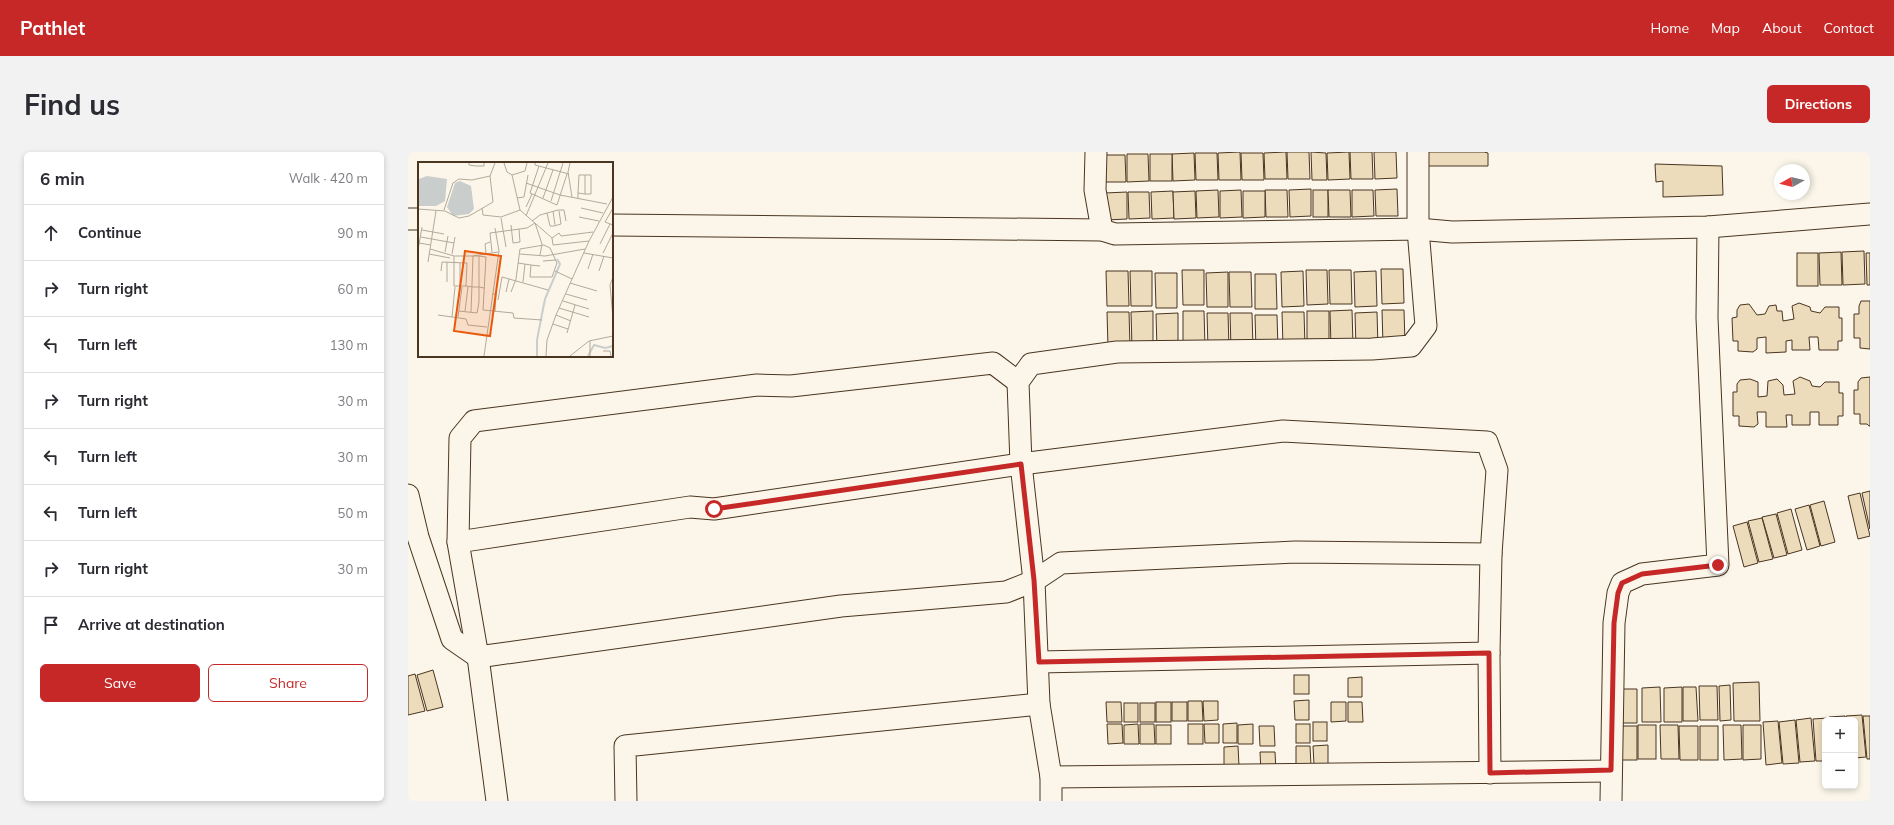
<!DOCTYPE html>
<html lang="en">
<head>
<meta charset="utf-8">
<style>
	:root { --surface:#fff; --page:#f2f2f3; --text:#2b2b33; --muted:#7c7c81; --line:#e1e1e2; --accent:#c62828 }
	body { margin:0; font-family:Mulish,sans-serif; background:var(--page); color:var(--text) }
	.controls { position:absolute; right:12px; bottom:12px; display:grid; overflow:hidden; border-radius:6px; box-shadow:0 2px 6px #0003 }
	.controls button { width:36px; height:36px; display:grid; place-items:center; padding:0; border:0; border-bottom:1px solid var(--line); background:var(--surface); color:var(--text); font:20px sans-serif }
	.compass { position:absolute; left:1366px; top:12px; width:36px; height:36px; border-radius:50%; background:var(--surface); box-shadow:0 2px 6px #0003; rotate:262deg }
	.stop { position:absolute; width:12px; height:12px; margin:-9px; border:3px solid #c62828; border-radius:50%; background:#fff }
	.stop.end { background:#c62828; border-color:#fff; box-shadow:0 1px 4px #0008 }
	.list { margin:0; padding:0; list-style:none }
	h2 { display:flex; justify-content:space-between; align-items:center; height:52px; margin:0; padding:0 16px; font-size:17px }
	h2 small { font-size:13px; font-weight:400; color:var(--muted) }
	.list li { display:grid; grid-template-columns:26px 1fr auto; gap:12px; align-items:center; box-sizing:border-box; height:56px; padding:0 16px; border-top:1px solid var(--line) }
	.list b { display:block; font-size:15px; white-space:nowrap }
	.list em { font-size:13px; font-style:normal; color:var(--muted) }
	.actions { display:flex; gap:8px; padding:12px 16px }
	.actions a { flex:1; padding:9px 0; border:1px solid var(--accent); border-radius:6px; text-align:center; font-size:14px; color:var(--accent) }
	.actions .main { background:var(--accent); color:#fff }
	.icon { flex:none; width:22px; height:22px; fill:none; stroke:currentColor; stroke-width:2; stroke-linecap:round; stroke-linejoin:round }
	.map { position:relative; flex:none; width:1462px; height:649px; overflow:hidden; border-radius:6px }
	header { display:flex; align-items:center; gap:24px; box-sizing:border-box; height:56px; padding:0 20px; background:var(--accent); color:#fff }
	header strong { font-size:19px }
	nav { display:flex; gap:22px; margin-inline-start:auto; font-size:14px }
	.intro { display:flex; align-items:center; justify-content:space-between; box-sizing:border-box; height:96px; padding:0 24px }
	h1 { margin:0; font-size:28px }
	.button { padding:10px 18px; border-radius:6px; background:var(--accent); color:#fff; font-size:14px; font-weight:700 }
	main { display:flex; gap:24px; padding:0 24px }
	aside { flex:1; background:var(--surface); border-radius:6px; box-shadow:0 2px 6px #0003 }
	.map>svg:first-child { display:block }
</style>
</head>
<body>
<header>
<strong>Pathlet</strong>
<nav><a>Home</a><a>Map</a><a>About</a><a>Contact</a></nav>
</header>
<div class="intro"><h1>Find us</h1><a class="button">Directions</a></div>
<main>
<aside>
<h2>6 min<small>Walk · 420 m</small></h2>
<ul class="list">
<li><svg class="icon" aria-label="ahead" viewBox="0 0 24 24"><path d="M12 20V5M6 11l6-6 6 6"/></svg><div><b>Continue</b></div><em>90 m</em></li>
<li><svg class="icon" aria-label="right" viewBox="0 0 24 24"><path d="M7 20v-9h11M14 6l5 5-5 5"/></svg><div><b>Turn right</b></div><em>60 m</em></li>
<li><svg class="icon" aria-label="left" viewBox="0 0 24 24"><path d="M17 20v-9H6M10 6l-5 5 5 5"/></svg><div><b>Turn left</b></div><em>130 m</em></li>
<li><svg class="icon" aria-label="right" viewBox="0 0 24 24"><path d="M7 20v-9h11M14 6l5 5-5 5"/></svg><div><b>Turn right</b></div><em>30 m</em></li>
<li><svg class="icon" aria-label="left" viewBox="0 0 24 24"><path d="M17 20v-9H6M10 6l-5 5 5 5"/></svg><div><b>Turn left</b></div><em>30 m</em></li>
<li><svg class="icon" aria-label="left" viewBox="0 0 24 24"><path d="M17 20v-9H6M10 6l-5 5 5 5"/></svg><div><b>Turn left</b></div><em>50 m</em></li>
<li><svg class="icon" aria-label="right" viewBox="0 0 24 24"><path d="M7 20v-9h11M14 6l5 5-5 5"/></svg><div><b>Turn right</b></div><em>30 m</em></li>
<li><svg class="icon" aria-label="arrive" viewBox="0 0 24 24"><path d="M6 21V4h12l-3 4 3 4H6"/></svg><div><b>Arrive at destination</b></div></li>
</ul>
<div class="actions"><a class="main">Save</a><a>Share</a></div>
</aside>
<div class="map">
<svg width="1462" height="649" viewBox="0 0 1462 649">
	<rect width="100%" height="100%" fill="#fbf6e9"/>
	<!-- building -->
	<g fill="#ecdcbc" stroke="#4a3520">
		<polygon points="832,0 833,28 811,28 810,1"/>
		<polygon points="878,0 879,27 857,27 856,1"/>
		<polygon points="879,0 901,0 902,27 880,27"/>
		<polygon points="903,0 918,1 919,28 904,28"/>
		<polygon points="941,0 942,27 920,28 919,1"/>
		<polygon points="942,0 964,0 965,27 943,27"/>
		<polygon points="966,0 988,0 989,26 967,27"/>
		<polygon points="1018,0 1076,0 1080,1 1080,14 1018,14"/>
		<polygon points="786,1 787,28 765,29 764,2"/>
		<polygon points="787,1 809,1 810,28 788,28"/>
		<polygon points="833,1 855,1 856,28 834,28"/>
		<polygon points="719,2 740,2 741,29 719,30"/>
		<rect x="742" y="2" width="22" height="27"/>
		<polygon points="696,3 717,3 718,30 697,30"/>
		<polygon points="1247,12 1314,14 1315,43 1255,45 1255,29 1248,30"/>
		<polygon points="903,37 903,64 882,65 881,38"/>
		<polygon points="989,37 990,64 968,64 967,38"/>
		<polygon points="810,38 811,65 789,66 788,39"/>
		<polygon points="833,38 834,65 812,66 812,39"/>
		<polygon points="857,38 879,38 880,65 858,65"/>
		<rect x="905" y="38" width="15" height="27"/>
		<polygon points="920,38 942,38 943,65 921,65"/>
		<polygon points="944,38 965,38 966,64 944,65"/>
		<polygon points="765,39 766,66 744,67 743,40"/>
		<polygon points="787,39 788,66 766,67 765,40"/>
		<polygon points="835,39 857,39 857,65 835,66"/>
		<polygon points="719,40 719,67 698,68 697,41"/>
		<polygon points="720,40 741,40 742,66 721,67"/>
		<polygon points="1456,99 1457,132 1435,133 1434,100"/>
		<polygon points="1433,100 1434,133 1412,133 1411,101"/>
		<rect x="1389" y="101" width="21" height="33"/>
		<polygon points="1458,101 1462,101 1462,133 1459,133"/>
		<polygon points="973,117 995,117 996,151 974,152"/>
		<polygon points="774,118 796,118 796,153 775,153"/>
		<polygon points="898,118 919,118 920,152 899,153"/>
		<polygon points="921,118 943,118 944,152 922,152"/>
		<polygon points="698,119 720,119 721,154 699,154"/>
		<polygon points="722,119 744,119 744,154 723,154"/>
		<polygon points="895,119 896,154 874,155 873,120"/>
		<polygon points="968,119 969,154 947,155 946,120"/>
		<polygon points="820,120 820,155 799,155 798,121"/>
		<polygon points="821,120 843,120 844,155 822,155"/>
		<polygon points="747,121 769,121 769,156 748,156"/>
		<polygon points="847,122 868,122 869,157 847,157"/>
		<polygon points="1453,149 1462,149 1462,197 1452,196 1452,186 1446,186 1446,162 1451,162 1451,154"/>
		<polygon points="1391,151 1402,155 1403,159 1412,161 1417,155 1431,155 1431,166 1434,166 1434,189 1430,189 1430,198 1411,198 1410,185 1401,185 1402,198 1384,198 1384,188 1378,189 1378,200 1358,201 1358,185 1349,186 1349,197 1345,200 1330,199 1330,189 1325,189 1324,166 1329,165 1329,158 1332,153 1341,152 1349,163 1357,162 1361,154 1368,153 1369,159 1374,159 1375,169 1386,167 1384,154"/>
		<polygon points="944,158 945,193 923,194 922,159"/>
		<polygon points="974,158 996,158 997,192 975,193"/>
		<polygon points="745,159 745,194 724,195 723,160"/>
		<polygon points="775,159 796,159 797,194 775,194"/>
		<rect x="899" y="159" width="22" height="35"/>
		<polygon points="699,160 721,160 722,195 700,195"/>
		<polygon points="874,160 896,160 897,195 875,195"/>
		<polygon points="969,160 970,195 948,196 947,161"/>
		<polygon points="770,161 770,196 749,197 748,162"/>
		<polygon points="799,161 820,161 821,196 800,196"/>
		<polygon points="822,161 844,161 845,195 823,196"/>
		<polygon points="847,163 869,163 870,197 848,198"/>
		<polygon points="1392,225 1402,229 1404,234 1412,235 1417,230 1431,230 1431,241 1435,241 1435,264 1430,264 1430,273 1411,273 1411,260 1402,260 1402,273 1384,273 1384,263 1378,263 1379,275 1358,275 1358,260 1349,260 1350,272 1346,275 1331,274 1331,264 1325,264 1325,240 1329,240 1329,232 1332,228 1342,227 1350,230 1350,245 1359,244 1360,229 1369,227 1375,233 1376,243 1387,242 1385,229"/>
		<polygon points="1462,225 1462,274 1461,274 1459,272 1452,272 1452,262 1446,262 1446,238 1450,238 1450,230 1453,226"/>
		<polygon points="1462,339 1462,377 1454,341"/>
		<polygon points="1452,341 1462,384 1450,387 1440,344"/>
		<polygon points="1416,349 1427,390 1413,394 1402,353"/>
		<polygon points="1401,353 1412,394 1399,398 1387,357"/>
		<polygon points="1383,357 1394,398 1380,402 1369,361"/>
		<polygon points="1368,362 1379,403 1366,406 1354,365"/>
		<polygon points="1354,366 1365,407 1351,410 1340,369"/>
		<polygon points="1339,370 1350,411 1336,415 1325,374"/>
		<polygon points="25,518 35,555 19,559 9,523"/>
		<polygon points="7,522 17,559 0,563 0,524"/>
		<rect x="886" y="523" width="15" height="19"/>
		<polygon points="954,525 954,545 940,545 940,526"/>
		<polygon points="1351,530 1352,569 1326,569 1325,531"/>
		<polygon points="1322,533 1323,568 1312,569 1311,534"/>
		<polygon points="1291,534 1309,534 1310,568 1292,568"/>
		<polygon points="1252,535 1253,570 1234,570 1234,536"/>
		<polygon points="1274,535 1274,570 1256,570 1256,536"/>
		<polygon points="1275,535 1288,535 1290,569 1275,569"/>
		<polygon points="1210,537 1229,537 1229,571 1211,571"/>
		<polygon points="901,548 901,568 887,568 886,549"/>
		<polygon points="780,549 794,549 795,569 780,569"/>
		<polygon points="795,549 810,549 810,568 796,569"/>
		<polygon points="698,550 713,550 714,570 699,570"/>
		<rect x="748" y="550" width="15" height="20"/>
		<rect x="764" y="550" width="15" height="19"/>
		<polygon points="923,550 938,550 938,569 923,570"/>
		<polygon points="940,550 954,550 955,570 940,570"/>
		<rect x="716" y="551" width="14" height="19"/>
		<rect x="732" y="551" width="15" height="19"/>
		<polygon points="1454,563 1458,605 1447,606 1447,568 1438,568 1438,564"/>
		<polygon points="1437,564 1437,568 1422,568 1421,565"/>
		<polygon points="1455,564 1462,564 1462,607 1459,607"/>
		<polygon points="1403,566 1407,609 1392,610 1388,568"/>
		<polygon points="1420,566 1420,568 1417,568 1417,609 1408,609 1405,567"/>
		<polygon points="1387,568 1391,611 1375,612 1371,570"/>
		<polygon points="1370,569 1374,611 1358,613 1355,570"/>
		<rect x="905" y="570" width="14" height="19"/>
		<polygon points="829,571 829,591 815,591 815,572"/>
		<polygon points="699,572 714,572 715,591 700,592"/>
		<polygon points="730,572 731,592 716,592 716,573"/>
		<polygon points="732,572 746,572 747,592 732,592"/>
		<rect x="780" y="572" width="15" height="20"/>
		<polygon points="796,572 811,572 811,591 797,591"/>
		<polygon points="845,572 845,592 830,592 830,573"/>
		<rect x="888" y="572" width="14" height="19"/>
		<rect x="748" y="573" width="15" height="19"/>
		<rect x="1230" y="573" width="18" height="34"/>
		<polygon points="1252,573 1270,573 1271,607 1253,607"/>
		<polygon points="1315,573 1333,573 1334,607 1316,608"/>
		<polygon points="1335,573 1353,573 1353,607 1335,608"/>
		<polygon points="851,574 866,574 867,594 852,594"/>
		<rect x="1211" y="574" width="18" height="34"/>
		<polygon points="1271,574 1290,574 1290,608 1272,608"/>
		<rect x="1292" y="574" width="18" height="34"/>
		<polygon points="920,593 920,613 906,613 905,594"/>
		<polygon points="830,594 831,614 816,614 816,595"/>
		<polygon points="888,594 902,594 903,614 888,614"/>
		<polygon points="852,600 867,600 868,619 853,620"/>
	</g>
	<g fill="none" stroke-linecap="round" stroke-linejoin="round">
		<!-- street casing -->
		<g stroke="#4a3520" stroke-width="23">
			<g id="street">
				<polyline points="688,0 687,38 694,78"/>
				<polyline points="0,67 11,67"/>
				<polyline points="204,73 694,78 707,82 1010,77 1044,80 1300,75 1462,62"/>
				<polyline points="0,343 10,385 44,487 70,505 433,454 598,440 626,429 653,411 887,400 1083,402"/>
				<polyline points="50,390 52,286 66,269 349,233 383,234 585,211 610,230"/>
				<polyline points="631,510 1081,501"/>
				<polyline points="643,625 1203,619"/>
				<polyline points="89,649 70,505 50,390 282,355 306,357 613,312 875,279 1079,290 1089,318 1083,402 1081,501 1082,621"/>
				<polyline points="218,649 217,594 631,552"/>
				<polyline points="643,649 643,625 631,552 626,429 613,312 610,230 623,212 709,200 964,197 1003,194 1018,174 1010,77 1010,0"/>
				<polyline points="1203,649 1206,471 1210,441 1214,431 1234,422 1310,413 1299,166 1300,75"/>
			</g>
		</g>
		<!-- street -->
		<use href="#street" stroke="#fbf6e9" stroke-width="21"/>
	</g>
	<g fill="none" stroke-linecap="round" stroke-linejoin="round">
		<!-- route -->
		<polyline stroke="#c62828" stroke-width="5" points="306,357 613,312 626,428 631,510 1081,501 1082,621 1203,618 1206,471 1210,441 1214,431 1234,422 1310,413"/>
	</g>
	<!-- overview -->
	<g transform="translate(10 10)">
		<rect width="195" height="195" fill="#fbf6e9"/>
		<path d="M9,14L29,17L27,39L18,44H0V20L1,17ZM42,19L53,24L56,47L51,52L35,54L29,45L37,21Z" fill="#c9cecd"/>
		<path fill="none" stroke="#c9cecd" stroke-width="2" d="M119,194V178L124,152L127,137L142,102L139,97M170,194L176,183L187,186L195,184"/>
		<path fill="none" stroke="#b4a999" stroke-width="1" d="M51,1V3L58,4H66V1M86,1L89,10L94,13M109,1L107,9L94,13L102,48L134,76L141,71L143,74L175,70M117,1V3L151,12M152,1L150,10L154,35M121,4L112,31L139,43L149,12M167,13H173V32H167M108,21L142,33L189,42M99,36L106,35L110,13M125,36L135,8M160,37V31L161,13H167V32L160,31M133,39L145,1M108,45L114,32M64,46L65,53L83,55L102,48M163,46L185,51M195,46L187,60L195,63M0,47L27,49L41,56L51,54L75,40L72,14M26,48L35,21L41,17L54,18L72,14L77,1M18,49L12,87L36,94M135,49L137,63M129,51L132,64H136L143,62L141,49M108,54L130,1M161,55L181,59M83,56L88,85M114,59L122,53L140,48H146L148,59M93,63L95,81L102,80L101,67M4,68L26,72M3,75L36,81M134,76L135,83L171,79M1,81L13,83M182,82L192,62M0,88L4,65M27,90L30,74M74,90L72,71L109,66L117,61L124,82L122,93M68,91L67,82L72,80M166,91L195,96M185,91L195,71M11,92L32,96M34,92L37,75M102,92L127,94L167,87M61,94L68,95L65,148L95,151L96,156L124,158M125,99L138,98M10,100L12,87M100,101L113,103M170,107L175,92M23,109L24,100L49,101L48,124M137,109L154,117M181,109L186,94M195,115L192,123L195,156M29,120V100M105,120L107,102M152,121L179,129M42,124V101M88,130L91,117M93,130L98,117L102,87L126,83L132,86L139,101L134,115H112L113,103L122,104M74,132H78L77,150M148,132L169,138M80,138L84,115L130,128M145,139L171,147M141,146L171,155M41,149L59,151L61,140V94H36V124H48L55,125H61L66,126M47,149L50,125M53,150L55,94L80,90M20,153L48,157L50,163L69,165M138,153L153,159M34,155L37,125M40,155L44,125M135,162L150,167M149,171L157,143M172,179V194M185,189H192L193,194M66,194L81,89L77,66M128,194L129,178L138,153L171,79L195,35M152,194L171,179L195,174"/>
		<path fill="#e8590c" fill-opacity="0.15" stroke="#e8590c" stroke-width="2" d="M47,89L83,94L72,174L36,169Z"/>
		<rect width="195" height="195" fill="none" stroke="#4a3520" stroke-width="2"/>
	</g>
</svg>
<div class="controls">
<button>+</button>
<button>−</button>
</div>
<svg class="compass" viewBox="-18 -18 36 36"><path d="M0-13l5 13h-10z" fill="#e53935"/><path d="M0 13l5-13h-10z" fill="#7c7c81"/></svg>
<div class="stop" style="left:306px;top:357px"></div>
<div class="stop end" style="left:1310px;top:413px"></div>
</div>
</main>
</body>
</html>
